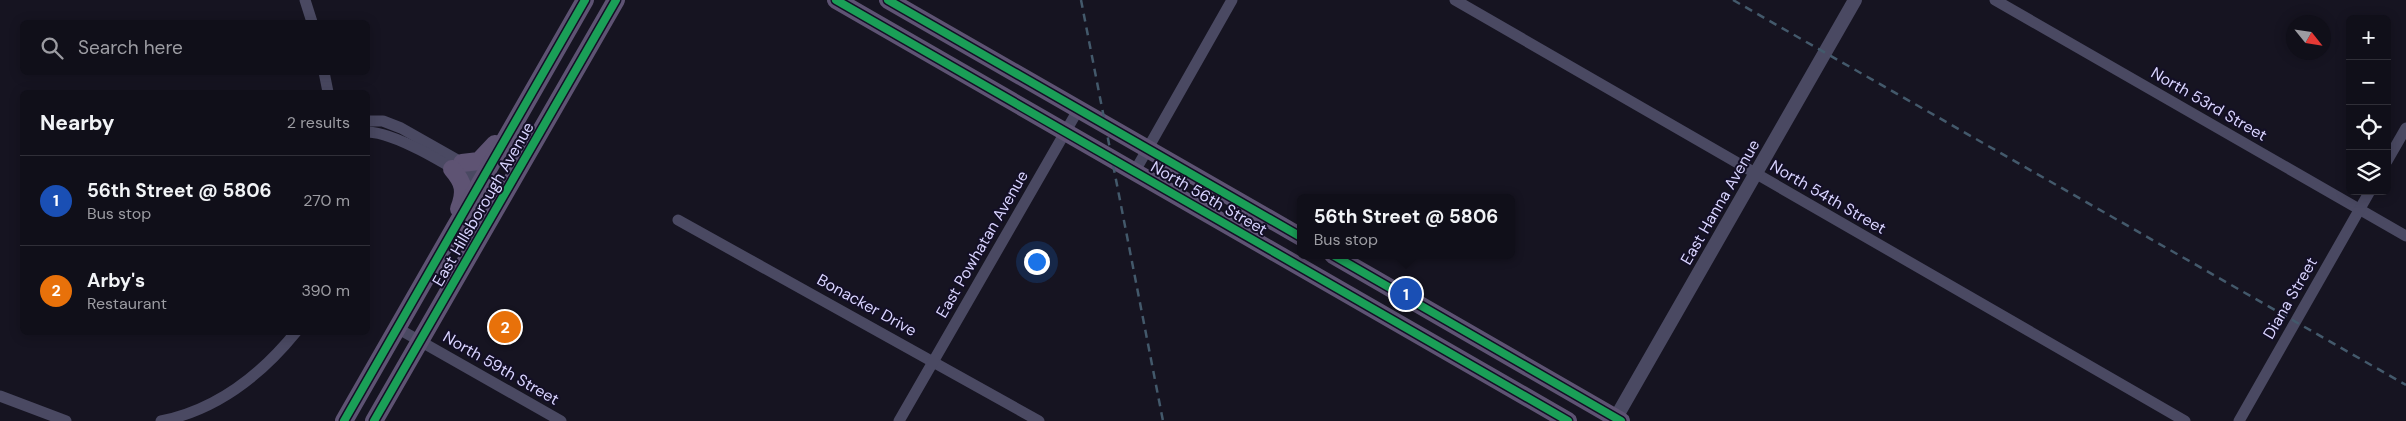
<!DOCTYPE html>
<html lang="en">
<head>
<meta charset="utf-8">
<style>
	:root { --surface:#100f19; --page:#191822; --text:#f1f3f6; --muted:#9c9ca2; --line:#302f38; --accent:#7c3aed }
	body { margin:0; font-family:"DM Sans",sans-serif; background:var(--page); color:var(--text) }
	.controls { position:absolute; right:15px; top:15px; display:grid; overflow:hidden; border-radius:8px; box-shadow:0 2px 12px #0003 }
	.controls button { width:45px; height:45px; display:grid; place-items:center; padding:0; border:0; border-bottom:1px solid var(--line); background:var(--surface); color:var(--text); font:25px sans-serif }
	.compass { position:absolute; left:2286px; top:15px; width:45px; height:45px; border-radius:50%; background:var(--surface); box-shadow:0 2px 12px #0003; rotate:120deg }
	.you { position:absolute; left:1036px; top:261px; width:18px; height:18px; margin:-12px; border:4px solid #fff; border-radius:50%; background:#1a73e8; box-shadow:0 0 0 8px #1a73e833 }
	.badge { display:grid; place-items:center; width:32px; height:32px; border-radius:50%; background:var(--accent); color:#fff; font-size:16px; font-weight:700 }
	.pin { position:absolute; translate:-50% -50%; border:2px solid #fff; box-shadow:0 1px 5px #0006 }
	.popup { position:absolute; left:1297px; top:194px; width:218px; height:65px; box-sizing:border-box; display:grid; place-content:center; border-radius:8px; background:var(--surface); filter:drop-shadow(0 1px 4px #0005); font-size:16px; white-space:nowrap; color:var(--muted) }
	.popup b { font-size:19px; color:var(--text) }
	.popup::after { content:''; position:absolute; left:50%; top:100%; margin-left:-10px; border:10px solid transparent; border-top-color:var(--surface) }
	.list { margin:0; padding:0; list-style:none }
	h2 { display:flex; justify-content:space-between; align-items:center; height:65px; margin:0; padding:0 20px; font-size:21px }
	h2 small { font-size:16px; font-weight:400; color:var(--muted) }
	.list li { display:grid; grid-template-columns:32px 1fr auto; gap:15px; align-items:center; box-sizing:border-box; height:90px; padding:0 20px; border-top:1px solid var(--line) }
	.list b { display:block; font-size:19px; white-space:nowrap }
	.list p { margin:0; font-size:16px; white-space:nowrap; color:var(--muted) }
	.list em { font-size:16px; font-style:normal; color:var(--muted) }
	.icon { flex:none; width:28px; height:28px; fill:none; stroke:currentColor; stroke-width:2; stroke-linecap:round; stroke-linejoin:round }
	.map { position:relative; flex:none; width:2406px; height:421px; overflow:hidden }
	.search { position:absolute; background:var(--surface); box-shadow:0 2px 12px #0003; left:20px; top:20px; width:350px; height:55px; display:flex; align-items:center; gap:12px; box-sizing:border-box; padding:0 18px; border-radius:8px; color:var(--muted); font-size:19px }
	.panel { position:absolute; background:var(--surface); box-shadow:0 2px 12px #0003; left:20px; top:90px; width:350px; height:245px; border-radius:8px }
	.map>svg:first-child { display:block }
</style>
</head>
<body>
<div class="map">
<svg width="2406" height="421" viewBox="0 0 2406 421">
	<rect width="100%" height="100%" fill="#161421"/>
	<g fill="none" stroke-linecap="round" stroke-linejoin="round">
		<!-- minor -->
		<g stroke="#4a4962" stroke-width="11">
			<polyline points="305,0 312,22"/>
			<polyline points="1455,0 2185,421"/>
			<polyline points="1995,0 2406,236"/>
			<polyline points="324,72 328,92"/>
			<polyline points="368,121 383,121 401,128 507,188"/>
			<path d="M368,132C402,133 469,179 502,198"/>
			<polyline points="2387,161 2406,128"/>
			<polyline points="1135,171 1232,0"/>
			<polyline points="678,220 1039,421"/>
			<polyline points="397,328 561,421"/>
			<polyline points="0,396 66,421"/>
			<path d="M161,421C216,410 261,375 296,332"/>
			<polyline points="899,421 1078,110"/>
			<polyline points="2239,421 2370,191"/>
		</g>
		<!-- tertiary -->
		<polyline stroke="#4a4962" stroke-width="14" points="1614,421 1855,0"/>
		<!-- primary -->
		<g stroke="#5e5373" stroke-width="18">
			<polyline points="836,0 1568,421"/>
			<polyline points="888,0 1301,237"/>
			<polyline points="462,163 479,161 495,144"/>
			<path d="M452,169C464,183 466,191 459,209"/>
			<polyline points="1333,255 1621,421"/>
			<polyline points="344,421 585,0"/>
			<polyline points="374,421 616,0"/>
		</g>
		<!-- rail -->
		<g stroke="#43596b" stroke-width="2.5" stroke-dasharray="8 6" stroke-linecap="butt">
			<polyline points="1081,0 1163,421"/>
			<polyline points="1733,0 2406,385"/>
		</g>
		<!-- cycleway casing -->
		<g stroke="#130f26" stroke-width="11">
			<g id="cycleway">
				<polyline points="836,0 1568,421"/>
				<polyline points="888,0 1301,237"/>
				<polyline points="1333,255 1621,421"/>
				<polyline points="344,421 585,0"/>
				<polyline points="374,421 616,0"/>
			</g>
		</g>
		<!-- cycleway -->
		<use href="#cycleway" stroke="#1a9f57" stroke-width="8"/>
	</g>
	<g text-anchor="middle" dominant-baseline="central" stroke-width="4" stroke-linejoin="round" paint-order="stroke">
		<!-- street labels -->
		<g font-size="16" fill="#d9d4ff" stroke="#130f26">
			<text transform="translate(2209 104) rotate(30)">North 53rd Street</text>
			<text transform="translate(1828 197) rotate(30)">North 54th Street</text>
			<text transform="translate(1209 198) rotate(30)">North 56th Street</text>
			<text transform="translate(1720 202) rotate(-60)">East Hanna Avenue</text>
			<text transform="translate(483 204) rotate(-60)">East Hillsborough Avenue</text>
			<text transform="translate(982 244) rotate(-60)">East Powhatan Avenue</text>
			<text transform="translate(2290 298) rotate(-60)">Diana Street</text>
			<text transform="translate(867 305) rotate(29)">Bonacker Drive</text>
			<text transform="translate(501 368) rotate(30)">North 59th Street</text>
		</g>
	</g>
</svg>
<div class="controls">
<button>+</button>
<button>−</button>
<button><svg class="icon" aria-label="locate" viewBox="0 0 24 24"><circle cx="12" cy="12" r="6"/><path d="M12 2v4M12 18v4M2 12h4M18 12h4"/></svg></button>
<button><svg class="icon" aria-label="layers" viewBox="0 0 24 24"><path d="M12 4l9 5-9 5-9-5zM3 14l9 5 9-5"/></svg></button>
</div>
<svg class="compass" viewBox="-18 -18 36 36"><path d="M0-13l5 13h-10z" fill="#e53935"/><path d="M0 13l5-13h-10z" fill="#9c9ca2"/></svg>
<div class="you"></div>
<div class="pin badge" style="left:1406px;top:294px;background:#1a4fb4">1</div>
<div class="popup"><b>56th Street @ 5806</b>Bus stop</div>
<div class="pin badge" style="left:505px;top:327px;background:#e8710a">2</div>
<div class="search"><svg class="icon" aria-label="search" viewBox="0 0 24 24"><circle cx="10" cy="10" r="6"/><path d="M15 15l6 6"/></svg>Search here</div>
<section class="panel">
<h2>Nearby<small>2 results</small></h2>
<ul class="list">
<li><span class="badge" style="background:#1a4fb4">1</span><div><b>56th Street @ 5806</b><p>Bus stop</p></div><em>270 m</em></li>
<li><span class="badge" style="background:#e8710a">2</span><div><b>Arby's</b><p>Restaurant</p></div><em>390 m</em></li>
</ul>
</section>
</div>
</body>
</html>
